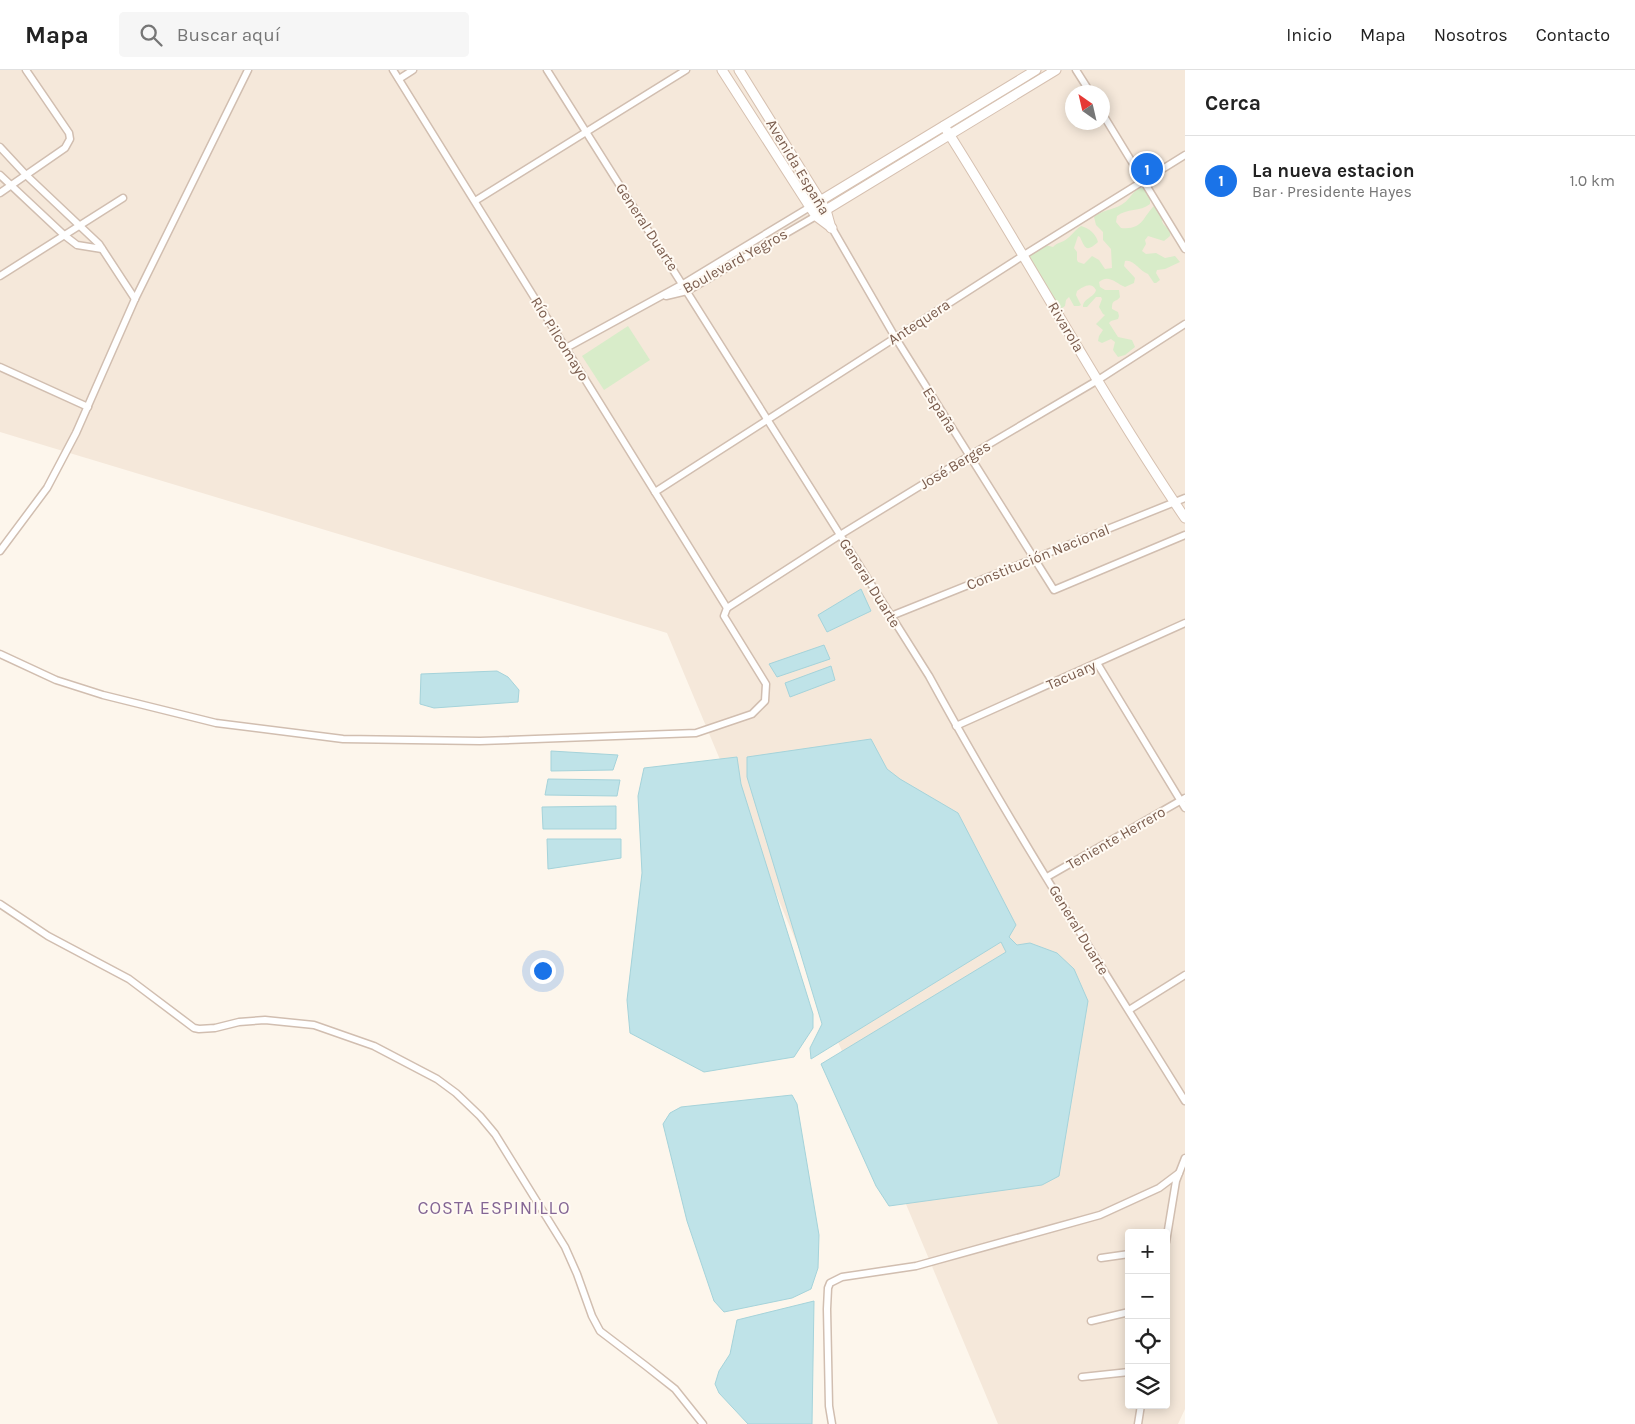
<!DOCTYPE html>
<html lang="es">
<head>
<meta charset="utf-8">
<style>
	:root { --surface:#fff; --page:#f6f6f6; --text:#222; --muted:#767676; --line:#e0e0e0; --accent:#1a73e8 }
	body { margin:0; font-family:Karla,sans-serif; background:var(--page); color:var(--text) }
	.controls { position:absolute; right:15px; bottom:15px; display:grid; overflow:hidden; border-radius:5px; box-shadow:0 2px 12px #0003 }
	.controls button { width:45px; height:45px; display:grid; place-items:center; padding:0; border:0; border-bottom:1px solid var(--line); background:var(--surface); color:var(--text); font:25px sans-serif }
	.compass { position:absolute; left:1065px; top:15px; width:45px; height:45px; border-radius:50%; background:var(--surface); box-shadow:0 2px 12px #0003; rotate:326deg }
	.you { position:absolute; left:542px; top:900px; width:18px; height:18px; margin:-12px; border:4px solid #fff; border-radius:50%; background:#1a73e8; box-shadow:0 0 0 8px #1a73e833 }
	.badge { display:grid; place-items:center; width:32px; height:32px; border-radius:50%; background:var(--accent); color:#fff; font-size:16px; font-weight:700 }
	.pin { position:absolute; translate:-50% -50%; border:2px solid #fff; box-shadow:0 1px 5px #0006 }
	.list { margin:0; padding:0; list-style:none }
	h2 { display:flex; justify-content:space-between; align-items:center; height:65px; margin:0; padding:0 20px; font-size:21px }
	h2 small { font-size:16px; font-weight:400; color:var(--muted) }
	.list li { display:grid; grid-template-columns:32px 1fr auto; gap:15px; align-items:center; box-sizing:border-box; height:90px; padding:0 20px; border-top:1px solid var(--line) }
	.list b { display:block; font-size:19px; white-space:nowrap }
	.list p { margin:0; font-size:16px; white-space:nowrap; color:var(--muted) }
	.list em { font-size:16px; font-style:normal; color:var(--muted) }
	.icon { flex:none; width:28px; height:28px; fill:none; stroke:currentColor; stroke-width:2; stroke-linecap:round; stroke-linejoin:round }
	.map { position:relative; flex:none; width:1185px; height:1354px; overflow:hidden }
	header { display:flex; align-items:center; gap:30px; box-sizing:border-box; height:70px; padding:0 25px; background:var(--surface); border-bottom:1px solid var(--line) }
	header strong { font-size:24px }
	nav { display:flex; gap:28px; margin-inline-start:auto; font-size:18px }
	.search { width:350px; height:45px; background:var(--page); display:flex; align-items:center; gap:12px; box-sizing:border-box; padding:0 18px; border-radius:5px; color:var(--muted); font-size:19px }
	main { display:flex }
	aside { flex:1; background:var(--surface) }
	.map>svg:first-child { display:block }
</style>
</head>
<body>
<header>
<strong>Mapa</strong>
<div class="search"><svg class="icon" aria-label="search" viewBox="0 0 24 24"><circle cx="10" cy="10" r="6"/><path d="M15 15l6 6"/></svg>Buscar aquí</div>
<nav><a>Inicio</a><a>Mapa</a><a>Nosotros</a><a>Contacto</a></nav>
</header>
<main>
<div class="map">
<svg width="1185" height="1354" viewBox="0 0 1185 1354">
	<rect width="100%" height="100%" fill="#fdf6ec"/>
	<!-- residential -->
	<path fill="#f5e8da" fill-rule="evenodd" d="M0,0H1185V1339L1178,1354H998L667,563L0,362ZM1072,22H1102V52H1072ZM1129,1163H1166V1335H1129Z"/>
	<!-- green -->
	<g fill="#d8ecc9">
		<path d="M1144,117L1150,126V134C1140,142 1127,138 1117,146L1116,152L1121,158C1143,160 1142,148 1154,136H1162L1166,142L1162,151C1163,157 1172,158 1170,166L1164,171L1148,166L1145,170L1146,174L1142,181L1146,184L1156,183L1165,188L1175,186L1180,192L1165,199L1157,200L1156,203L1160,210L1156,213H1154L1148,204C1139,201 1134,189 1125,191L1124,196L1135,208L1134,213L1125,217C1115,213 1109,204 1099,212L1100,217L1105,220H1119L1120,227C1116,233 1112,228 1112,239L1118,242L1119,246L1118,249L1111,251L1109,253L1118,267L1132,270L1135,277L1125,285L1118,287L1113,280L1115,272L1111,269L1102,273L1098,271L1099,266L1103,260L1096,254L1105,245L1103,244L1099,237L1102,229L1101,227H1096L1087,237H1083C1083,228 1094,228 1096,220C1091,211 1083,217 1077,221L1076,225L1081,235L1079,236H1074L1069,227L1066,230L1065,236L1059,240L1028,187L1029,184L1045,175L1053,177C1057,172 1063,173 1068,168C1073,164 1075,160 1081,156C1089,158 1096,164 1098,172C1086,183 1085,178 1080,167L1078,166L1074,178L1077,182V190L1078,192L1084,194L1092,186L1099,190L1105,199L1112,198L1111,179L1103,170V162L1096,155L1094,147C1102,140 1112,140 1121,135C1131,130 1132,119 1144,117Z"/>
		<polygon points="628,256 650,290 604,320 582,286"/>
	</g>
	<!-- water -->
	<g fill="#bfe3e8" stroke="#a5d3da">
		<polygon points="861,519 871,541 827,562 818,545"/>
		<polygon points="824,575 830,589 777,607 769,594"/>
		<polygon points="831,596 835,610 790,627 785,613"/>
		<polygon points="497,601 508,607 519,620 518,632 434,638 420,634 421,604"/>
		<polygon points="871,669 887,699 900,709 958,743 1016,855 1009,867 1017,875 1030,873 1057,883 1074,899 1088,931 1059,1106 1042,1115 889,1136 876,1116 821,994 1006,882 1001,872 811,989 810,978 822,954 747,707 747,687"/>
		<polygon points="551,681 618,685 613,700 551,701"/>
		<polygon points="737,687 741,714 813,944 813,958 794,987 704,1002 630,963 627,930 642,803 638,726 644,698"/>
		<polygon points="548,709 620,710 617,726 545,725"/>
		<polygon points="616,736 616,759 543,759 542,737"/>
		<polygon points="547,769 621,769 621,788 548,799"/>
		<polygon points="792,1025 797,1034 819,1165 818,1198 811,1219 792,1228 724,1242 714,1231 687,1151 663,1054 670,1043 681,1037"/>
		<polygon points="814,1231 812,1354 748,1354 719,1323 715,1314 719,1301 730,1284 737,1250"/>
	</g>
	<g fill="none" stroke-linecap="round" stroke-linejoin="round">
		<!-- street casing -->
		<g stroke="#d1beb0" stroke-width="9">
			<g id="street">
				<polyline points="393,0 727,538"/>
				<path d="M547,0L929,606C1008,751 1098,891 1185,1031"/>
				<polyline points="1076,0 1090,22"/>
				<polyline points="399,9 413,0"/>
				<polyline points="1102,43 1185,179"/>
				<polyline points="0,77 26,105 99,174 135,229"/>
				<polyline points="0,105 64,165 77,175 102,179"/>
				<polyline points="0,123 65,78 70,69 69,63 26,0"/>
				<polyline points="475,131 686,0"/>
				<polyline points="832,158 895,267 1054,520 1185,465"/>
				<polyline points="0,206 123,128"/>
				<polyline points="666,226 687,221 816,146"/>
				<polyline points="566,278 683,214 810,137"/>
				<polyline points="0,297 88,337"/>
				<polyline points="655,422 1024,185 1185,85"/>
				<polyline points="0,481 47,418 76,363 135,229 248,0"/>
				<polyline points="727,538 840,465 969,386 1098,310 1185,254"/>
				<polyline points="891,546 1185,428"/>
				<polyline points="0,584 56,610 103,625 216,653 343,669 480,671 696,663 752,644 765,631 766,614 724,546 727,538"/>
				<polyline points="1097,593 1185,738"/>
				<polyline points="956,656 1185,553"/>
				<polyline points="1047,807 1185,728"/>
				<polyline points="0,834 48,866 129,909 194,958 199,959 215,958 239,952 265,950 314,955 374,976 437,1009 456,1023 480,1046 495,1064 565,1177 577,1204 592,1246 600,1261 646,1296 675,1319 703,1354"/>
				<polyline points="1129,940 1185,905"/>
				<polyline points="1166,1172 1176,1111 1185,1088"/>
				<polyline points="1101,1188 1129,1184"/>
				<polyline points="1091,1251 1129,1242"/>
				<polyline points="1082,1307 1129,1302"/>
				<polyline points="832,1354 829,1336 827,1239 828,1218 830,1213 842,1207 916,1196 1100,1145 1159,1118 1179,1103"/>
				<polyline points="1138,1354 1141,1335"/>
			</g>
		</g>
		<!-- secondary casing -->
		<g stroke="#d6c0b0" stroke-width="11">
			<g id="secondary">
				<polyline points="722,0 810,137 816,146 832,158"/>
				<polyline points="739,0 826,140 831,158"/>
				<path d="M944,56C1026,185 1099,321 1185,448"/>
				<polyline points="810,137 1036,0"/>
				<polyline points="816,146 1056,0"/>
			</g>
		</g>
		<!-- street -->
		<use href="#street" stroke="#fff" stroke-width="6"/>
		<!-- secondary -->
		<use href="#secondary" stroke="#fff" stroke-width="9"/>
	</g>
	<g text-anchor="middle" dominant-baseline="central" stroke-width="4" stroke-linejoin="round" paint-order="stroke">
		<!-- street labels -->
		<g font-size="15" fill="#7a5c4d" stroke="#fffaf3">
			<text transform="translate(798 97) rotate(59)">Avenida España</text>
			<text transform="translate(647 157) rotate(57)">General Duarte</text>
			<text transform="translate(735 191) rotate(-29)">Boulevard Yegros</text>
			<text transform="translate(919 252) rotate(-33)">Antequera</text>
			<text transform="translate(1066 257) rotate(59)">Rivarola</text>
			<text transform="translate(560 269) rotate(58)">Río Pilcomayo</text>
			<text transform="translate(940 340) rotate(58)">España</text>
			<text transform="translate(955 395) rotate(-31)">José Berges</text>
			<text transform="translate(1038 487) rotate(-22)">Constitución Nacional</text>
			<text transform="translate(870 513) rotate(58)">General Duarte</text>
			<text transform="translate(1071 605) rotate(-24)">Tacuary</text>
			<text transform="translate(1116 768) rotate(-30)">Teniente Herrero</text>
			<text transform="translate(1079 860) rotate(59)">General Duarte</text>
		</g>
		<!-- quarter labels -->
		<g font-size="18" letter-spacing="1" fill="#846695" stroke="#fffaf3">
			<text x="494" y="1138">COSTA ESPINILLO</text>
		</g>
	</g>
</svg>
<div class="controls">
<button>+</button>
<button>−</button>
<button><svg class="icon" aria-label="locate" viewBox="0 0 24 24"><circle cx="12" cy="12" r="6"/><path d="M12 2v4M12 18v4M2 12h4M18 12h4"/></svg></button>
<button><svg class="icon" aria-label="layers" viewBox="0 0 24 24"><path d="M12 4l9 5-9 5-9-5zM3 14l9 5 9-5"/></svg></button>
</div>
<svg class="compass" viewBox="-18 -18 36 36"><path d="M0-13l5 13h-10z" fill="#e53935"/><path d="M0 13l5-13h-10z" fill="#767676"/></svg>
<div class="you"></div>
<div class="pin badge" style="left:1147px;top:99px">1</div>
</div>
<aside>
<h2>Cerca<small></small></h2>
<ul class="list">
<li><span class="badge">1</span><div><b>La nueva estacion</b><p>Bar · Presidente Hayes</p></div><em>1.0 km</em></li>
</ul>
</aside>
</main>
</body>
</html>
